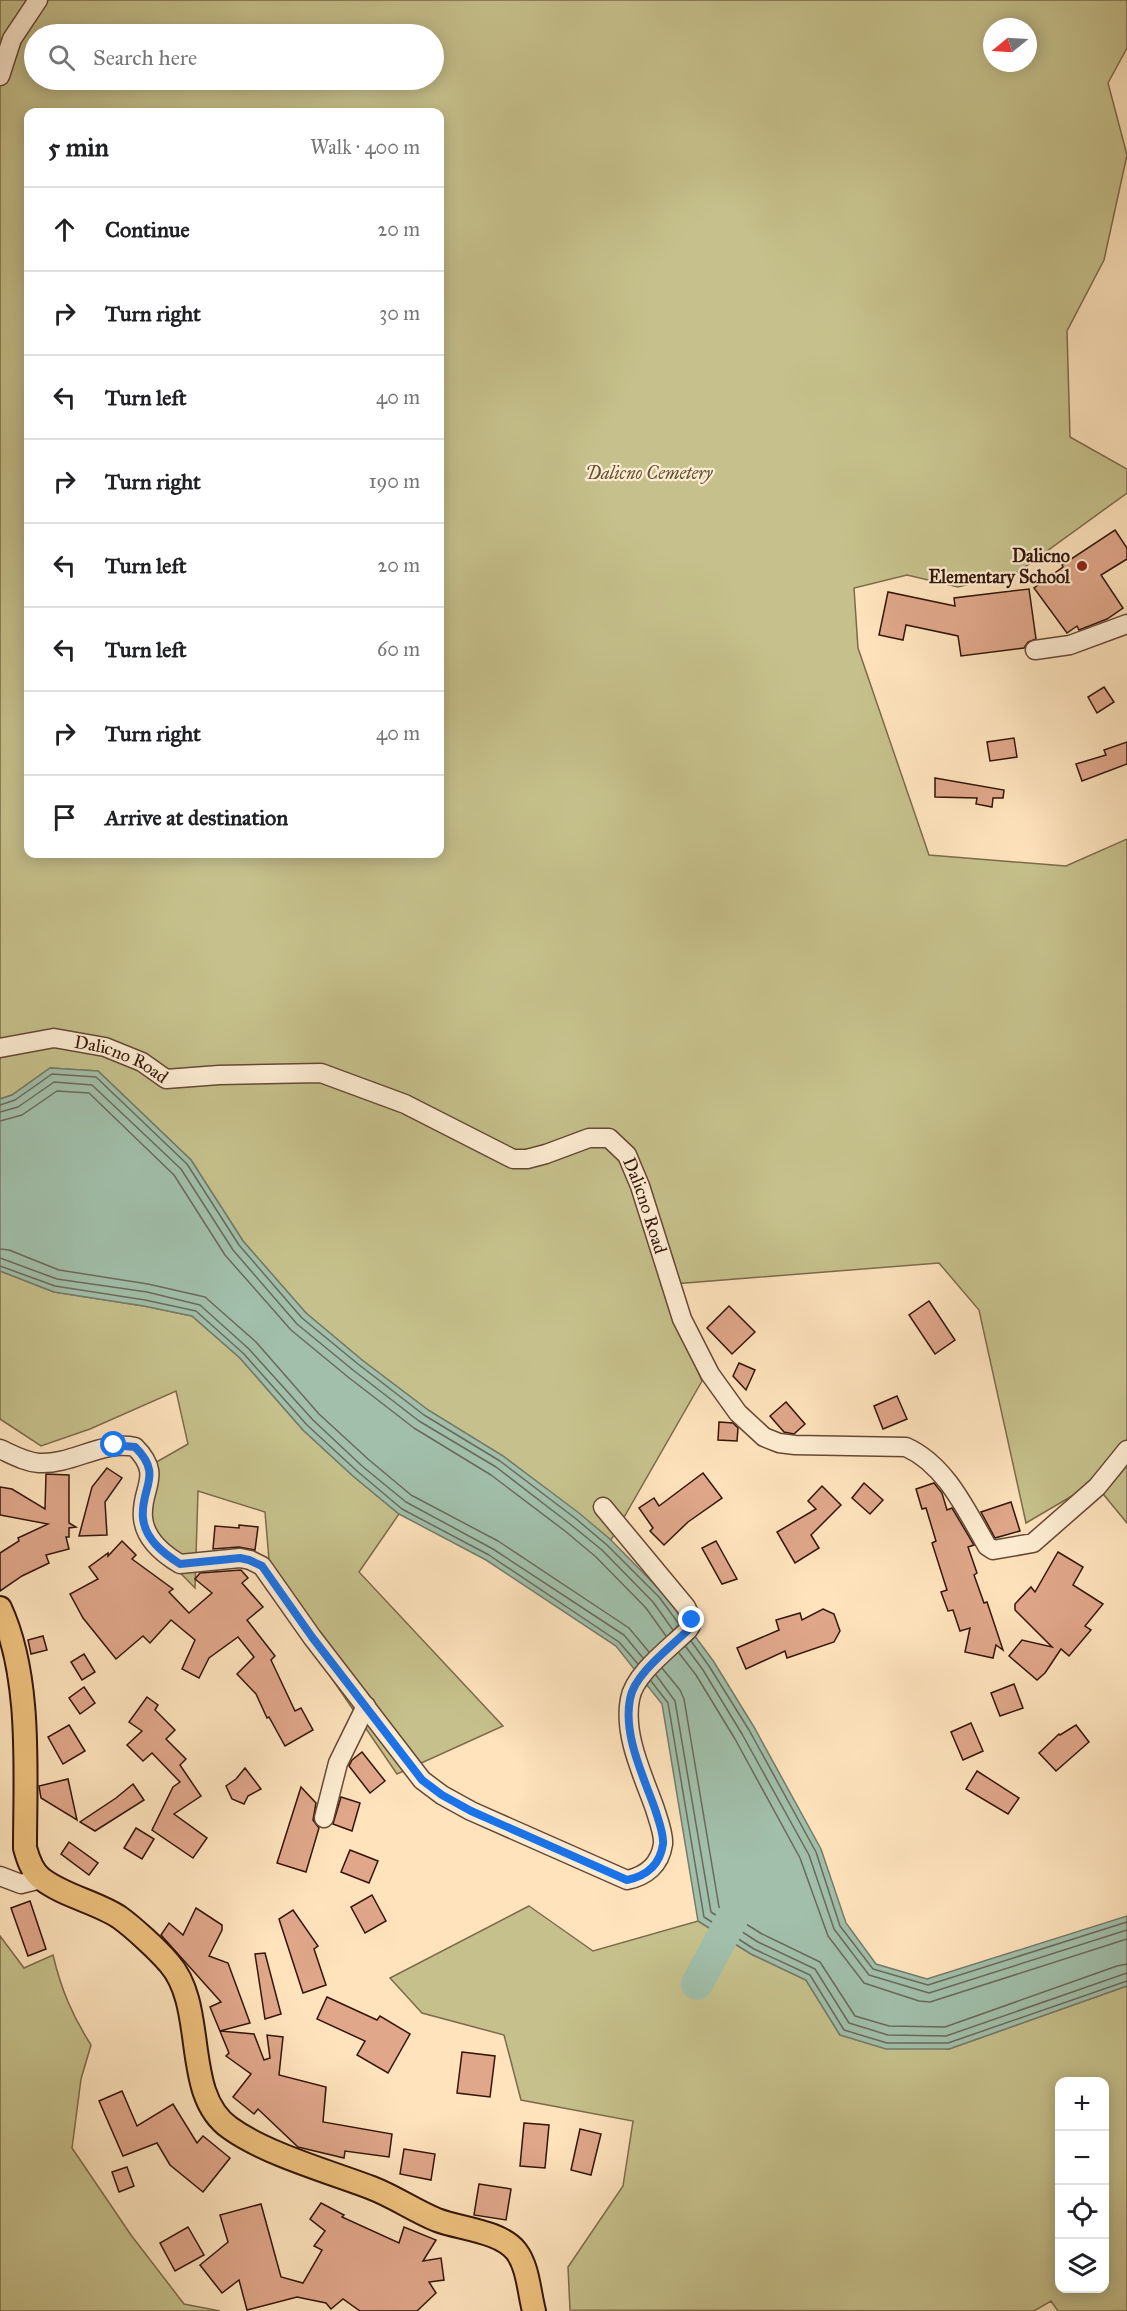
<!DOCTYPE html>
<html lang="en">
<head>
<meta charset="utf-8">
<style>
	:root { --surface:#fff; --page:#f6f6f6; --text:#202124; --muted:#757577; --line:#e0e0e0 }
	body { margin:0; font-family:"IM FELL Great Primer",serif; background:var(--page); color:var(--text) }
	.controls { position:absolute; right:18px; bottom:18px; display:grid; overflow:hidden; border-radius:12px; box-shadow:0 3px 15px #0003 }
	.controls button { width:54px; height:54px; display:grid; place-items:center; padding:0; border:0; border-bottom:2px solid var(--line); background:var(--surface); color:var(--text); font:30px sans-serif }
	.compass { position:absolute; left:983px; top:18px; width:54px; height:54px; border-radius:50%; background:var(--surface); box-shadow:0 3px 15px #0003; rotate:252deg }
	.stop { position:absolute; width:18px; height:18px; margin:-14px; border:4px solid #1a73e8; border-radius:50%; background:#fff }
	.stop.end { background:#1a73e8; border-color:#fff; box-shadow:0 2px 6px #0008 }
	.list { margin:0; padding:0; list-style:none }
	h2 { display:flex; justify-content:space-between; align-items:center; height:78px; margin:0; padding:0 24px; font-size:26px }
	h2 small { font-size:20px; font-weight:400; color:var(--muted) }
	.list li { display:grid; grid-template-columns:39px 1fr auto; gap:18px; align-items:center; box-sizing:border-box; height:84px; padding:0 24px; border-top:2px solid var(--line) }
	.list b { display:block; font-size:22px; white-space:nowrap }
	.list em { font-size:20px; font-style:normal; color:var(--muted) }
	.icon { flex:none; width:33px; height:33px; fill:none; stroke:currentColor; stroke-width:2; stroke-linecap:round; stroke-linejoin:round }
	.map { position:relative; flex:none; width:1127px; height:2311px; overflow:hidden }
	.search { position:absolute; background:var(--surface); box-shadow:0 3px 15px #0003; left:24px; top:24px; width:420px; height:66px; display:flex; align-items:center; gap:15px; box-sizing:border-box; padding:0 21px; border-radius:33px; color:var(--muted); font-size:22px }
	.panel { position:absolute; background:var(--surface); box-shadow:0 3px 15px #0003; left:24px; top:108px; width:420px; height:750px; border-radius:12px }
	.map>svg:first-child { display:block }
</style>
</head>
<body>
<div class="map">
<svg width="1127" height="2311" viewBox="0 0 1127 2311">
	<rect width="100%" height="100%" fill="#fee3bc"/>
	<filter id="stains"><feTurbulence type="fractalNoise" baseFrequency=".00333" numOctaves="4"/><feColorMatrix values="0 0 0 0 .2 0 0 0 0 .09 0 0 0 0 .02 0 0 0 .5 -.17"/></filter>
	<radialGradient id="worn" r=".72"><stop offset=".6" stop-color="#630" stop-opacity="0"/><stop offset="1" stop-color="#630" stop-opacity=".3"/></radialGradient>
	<!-- green -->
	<g fill="#c6c18c" stroke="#7c6b4a" stroke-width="1.5" fill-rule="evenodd">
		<path d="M0,0H1127V48L1108,83L1127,155L1104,260L1067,331L1070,437L1127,469V493L1018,572L958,587L907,575L854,588L858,648L929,855L1066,866L1127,839V1523L1094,1483L1026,1523L979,1310L939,1263L661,1285L702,1381L611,1540L503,1456L428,1410L362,1360L306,1313L243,1241L191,1160L98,1071L50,1068L12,1095L0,1099ZM992,27H1028V63H992ZM34,34H434V80H34ZM28,112H440V854H28Z"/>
		<polygon points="0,1271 54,1292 144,1306 192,1316 240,1358 303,1430 353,1476 399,1514 359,1572 503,1726 397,1774 322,1664 272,1596 265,1512 198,1491 195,1588 144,1536 153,1464 188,1444 176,1391 90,1429 41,1446 0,1419"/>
		<path d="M529,1906L593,1951L698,1921L751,1954L806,1980L840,2035L949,2049L1127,1986V2311H1058L1051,2301L1034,2311L570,2310L568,2267L623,2186L633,2121L521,2100L504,2035L422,2013L390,1978ZM1060,2082H1104V2288H1060Z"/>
		<path d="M0,1936L24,1968L53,1955C61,1989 72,2015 91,2045L81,2079L72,2148L131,2235L184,2304L220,2311H0Z"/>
	</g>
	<!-- water -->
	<polygon fill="#a1bfab" stroke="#757b6a" stroke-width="1.5" points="50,1068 98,1071 191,1160 243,1241 306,1313 362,1360 428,1410 503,1456 579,1513 611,1540 664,1594 714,1662 754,1727 821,1849 846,1923 876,1964 927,1979 1127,1916 1127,1986 949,2049 886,2049 840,2035 806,1980 751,1954 698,1921 662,1704 616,1646 486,1560 399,1514 353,1476 303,1430 240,1358 192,1316 144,1306 54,1292 0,1271 0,1099 12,1095"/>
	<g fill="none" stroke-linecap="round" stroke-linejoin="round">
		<!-- shore -->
		<g stroke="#6a6a5a" stroke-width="1.5">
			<polyline points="0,1105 15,1100 52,1074 96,1077 187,1164 239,1245 302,1318 358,1364 424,1415 500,1461 575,1518 607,1545 659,1597 679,1624"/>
			<polyline points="0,1112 18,1107 54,1082 92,1085 181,1169 233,1250 297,1324 353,1370 419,1421 496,1467 570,1524 602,1550 653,1602 673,1630"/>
			<polyline points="0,1121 22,1115 57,1091 89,1093 174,1175 225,1255 291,1330 348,1377 414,1428 491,1475 565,1531 596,1557 646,1608 666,1636"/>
			<polyline points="0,1249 9,1250 59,1270 148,1284 205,1297 256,1342 319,1414 368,1459 411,1495 498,1541 629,1628 649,1652"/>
			<polyline points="0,1258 57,1279 147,1292 200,1305 249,1349 313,1420 362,1466 406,1502 493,1549 624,1635 643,1658"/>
			<polyline points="0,1266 55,1286 145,1300 196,1311 244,1354 307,1425 357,1471 402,1509 489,1555 619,1642 638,1664"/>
			<polyline points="691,1641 709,1666 749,1730 816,1852 840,1926 873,1969 928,1985 1127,1922"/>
			<polyline points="686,1647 703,1670 742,1734 809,1855 834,1929 869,1975 929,1993 1127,1930"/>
			<polyline points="679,1653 696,1675 735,1739 800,1858 828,1936 864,1983 919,2001 930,2002 1127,1939"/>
			<polyline points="662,1668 680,1690 684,1699 719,1907 762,1934 820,1962 855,2016 889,2026 945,2027 1117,1966 1127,1964"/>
			<polyline points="656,1675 675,1701 711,1912 758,1942 815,1969 849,2023 888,2035 946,2036 1127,1973"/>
			<polyline points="651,1681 668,1703 704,1917 754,1949 810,1975 844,2030 887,2043 948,2043 1127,1981"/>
		</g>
		<!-- river -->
		<polyline stroke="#a1bfab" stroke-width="32" points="697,1984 742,1900"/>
	</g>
	<!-- building -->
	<g fill="#e0a78a" stroke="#331508" stroke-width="1.5">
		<polygon points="1115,530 1127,548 1127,559 1101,575 1123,608 1107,619 1079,630 1077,626 1067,633 1034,588 1063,567 1062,565"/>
		<polygon points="1029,589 1036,639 1028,642 1024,648 961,656 958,636 906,625 903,640 879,635 888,592 955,606 954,598"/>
		<polygon points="1104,687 1114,702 1097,713 1088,697"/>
		<polygon points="1014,738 1017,757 990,761 987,742"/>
		<polygon points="1127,742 1127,764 1082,781 1076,764 1106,755 1104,750"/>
		<polygon points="935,778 1004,790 1003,798 993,798 992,807 976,804 977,798 935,797"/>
		<polygon points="929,1301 955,1340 935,1354 909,1315"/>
		<polygon points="729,1306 755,1332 732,1354 707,1328"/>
		<polygon points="739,1363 755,1370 746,1390 733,1376"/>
		<polygon points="897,1396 907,1419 883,1429 874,1406"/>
		<polygon points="786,1402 805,1424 794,1434 784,1432 770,1416"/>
		<polygon points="719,1422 733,1423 738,1428 737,1441 718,1440"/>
		<polygon points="107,1468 122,1478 105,1502 107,1535 79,1536 92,1487"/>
		<polygon points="703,1473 722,1498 688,1522 664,1545 650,1531 653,1528 639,1508 654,1498 659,1506"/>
		<polygon points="46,1474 69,1475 69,1523 76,1527 69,1528 69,1537 66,1537 69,1549 46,1555 49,1563 22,1576 0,1591 0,1553 19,1541 18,1538 48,1524 0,1515 0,1487 12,1489 45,1509"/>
		<polygon points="864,1483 883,1500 870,1514 852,1498"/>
		<polygon points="934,1483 942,1493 947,1510 952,1508 974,1545 968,1547 977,1573 974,1575 984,1603 987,1602 1003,1650 996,1645 993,1658 965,1652 970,1628 960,1631 953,1610 948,1611 941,1592 947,1590 932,1543 936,1541 926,1508 922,1509 916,1489"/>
		<polygon points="822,1486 841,1505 811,1535 819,1548 795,1563 777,1532 816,1509 808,1501"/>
		<polygon points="1011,1502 1020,1531 995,1538 981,1512"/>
		<polygon points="239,1525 258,1527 255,1550 239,1547 213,1549 215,1526 239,1528"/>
		<polygon points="122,1541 136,1555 132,1559 173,1589 169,1592 189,1613 212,1593 195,1579 200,1573 241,1570 248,1578 242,1583 263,1607 247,1620 275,1656 271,1660 295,1711 301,1708 313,1730 285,1746 269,1717 267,1718 256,1694 237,1674 254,1657 238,1637 209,1658 199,1678 182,1669 195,1640 171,1620 150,1643 143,1636 116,1659 83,1618 70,1594 98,1579 89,1567 108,1553 108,1556"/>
		<polygon points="716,1541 737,1579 722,1584 702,1548"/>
		<polygon points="1058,1552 1083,1567 1073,1585 1103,1604 1085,1626 1091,1630 1069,1656 1061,1649 1045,1673 1037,1680 1009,1656 1022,1640 1052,1647 1015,1610 1015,1604 1031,1587 1035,1592"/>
		<polygon points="823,1609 834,1614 840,1631 834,1642 787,1658 785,1651 746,1669 737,1648 779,1630 776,1620 800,1613 802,1620"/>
		<polygon points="43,1636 47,1650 31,1654 28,1640"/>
		<polygon points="84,1654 95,1672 82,1680 71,1662"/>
		<polygon points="1014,1684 1023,1708 1000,1716 991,1693"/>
		<polygon points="84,1687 95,1703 80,1714 69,1698"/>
		<polygon points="147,1697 158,1705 155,1710 175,1730 166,1739 186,1759 180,1765 201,1796 174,1814 207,1838 193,1858 152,1830 173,1787 180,1782 152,1753 143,1761 127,1745 142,1731 129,1722"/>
		<polygon points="971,1723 983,1751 963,1760 951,1732"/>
		<polygon points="69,1725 85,1751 63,1764 48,1737"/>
		<polygon points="1076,1725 1089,1742 1056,1771 1039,1753 1059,1734 1060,1735"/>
		<polygon points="362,1752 385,1781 370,1793 349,1766 352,1760"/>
		<polygon points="245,1768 261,1789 248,1796 244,1804 232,1799 226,1786 236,1779"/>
		<polygon points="977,1771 1019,1798 1008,1814 966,1789"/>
		<polygon points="68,1779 77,1820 41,1798 39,1786"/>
		<polygon points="133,1784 144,1800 95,1831 80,1822 116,1798"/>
		<polygon points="301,1787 316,1803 313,1820 319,1828 306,1872 277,1863"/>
		<polygon points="341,1797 360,1803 352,1831 333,1824"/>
		<polygon points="136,1828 154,1839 142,1859 124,1848"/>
		<polygon points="69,1842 98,1863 89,1875 61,1854"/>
		<polygon points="350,1850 378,1861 369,1883 341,1872"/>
		<polygon points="372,1895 386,1921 365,1933 351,1907"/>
		<polygon points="30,1901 46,1949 28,1956 11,1908"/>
		<polygon points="196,1908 222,1925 222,1930 209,1956 228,1963 250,2023 220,2031 254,2034 264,2060 270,2058 267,2035 283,2037 279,2075 326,2087 323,2122 392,2134 389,2157 345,2151 344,2158 298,2147 258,2109 254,2114 233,2097 251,2074 226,2056 229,2053 210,2007 221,2002 161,1935 169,1923 183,1935"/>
		<polygon points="293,1910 318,1946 314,1949 326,1985 303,1993 279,1919"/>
		<polygon points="265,1953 281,2014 265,2019 255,1954"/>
		<polygon points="327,1997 377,2020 380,2016 410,2034 388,2073 357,2055 365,2041 317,2019"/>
		<polygon points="462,2052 495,2056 490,2097 457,2093"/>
		<polygon points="122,2091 137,2126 173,2104 197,2143 203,2136 230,2158 203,2192 170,2165 157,2143 123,2156 99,2101"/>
		<polygon points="524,2123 549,2125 545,2168 520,2166"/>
		<polygon points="580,2129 601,2134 591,2175 571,2170"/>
		<polygon points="404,2149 435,2154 431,2180 400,2174"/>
		<polygon points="127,2167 134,2186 119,2192 112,2172"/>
		<polygon points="479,2184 511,2189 506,2220 474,2215"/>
		<polygon points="321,2203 344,2215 342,2217 399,2243 404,2227 436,2240 423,2261 441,2258 444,2280 429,2282 436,2293 417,2311 360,2311 343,2299 331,2309 326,2303 297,2297 247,2310 239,2280 222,2293 200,2265 228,2242 220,2215 261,2204 281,2277 303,2283 322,2250 314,2246 325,2231 310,2219"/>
		<polygon points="188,2227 204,2255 175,2271 160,2243"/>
	</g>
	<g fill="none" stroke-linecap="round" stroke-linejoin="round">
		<!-- minor casing -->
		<g stroke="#664835" stroke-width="21">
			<g id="minor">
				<polyline points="0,76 12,39 38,0"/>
				<polyline points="1035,650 1070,645 1127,624"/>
				<path id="s1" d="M0,1048L54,1038L105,1047L142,1062L166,1079L219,1075L321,1073L405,1104L513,1159H527L546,1154L589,1138H609L627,1155L640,1186L682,1319L710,1374L738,1413L764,1437L779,1443L795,1445L906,1447C946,1465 966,1510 987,1546L993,1550L1033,1543L1097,1487L1127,1450"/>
				<path d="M0,1449C13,1455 25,1462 39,1463C72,1465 102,1440 135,1447C164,1476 140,1488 143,1518C145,1539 163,1554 180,1564L240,1558L250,1560L262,1566L312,1637L422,1780L442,1795L471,1811L627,1880C646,1876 660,1865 663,1844C664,1834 658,1819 655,1809C643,1775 623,1735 630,1699C634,1674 671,1647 688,1630C695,1622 690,1616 686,1607L603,1507"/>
				<polyline points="324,1818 338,1763 366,1706"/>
				<polyline points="0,1876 21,1884 41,1879"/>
			</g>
		</g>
		<!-- major casing -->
		<g stroke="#331508" stroke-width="26">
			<path id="major" d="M0,1608C32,1677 25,1773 25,1848C28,1859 32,1872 42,1879C64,1896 96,1902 119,1917C133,1927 158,1950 169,1963C208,2007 181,2094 230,2128C266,2154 330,2172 372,2188C395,2197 415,2211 437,2220C461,2229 500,2231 516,2251C528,2266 529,2292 534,2311"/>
		</g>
		<!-- minor -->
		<use href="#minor" stroke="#feedd3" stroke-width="18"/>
		<!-- major -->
		<use href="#major" stroke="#efc27e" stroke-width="22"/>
	</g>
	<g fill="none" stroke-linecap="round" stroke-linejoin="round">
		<!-- route -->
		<path stroke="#1a73e8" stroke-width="8" d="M114,1445L135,1447C164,1475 140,1488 143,1518C145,1539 163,1553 180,1564L240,1558L249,1560L262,1566L312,1637L422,1780L442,1795L471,1811L627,1880C646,1876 660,1865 663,1844C664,1834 658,1819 655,1809C643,1775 623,1735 630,1699C634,1674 671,1647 688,1630L692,1620"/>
	</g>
	<!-- markers -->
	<circle fill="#8f2418" stroke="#feedd3" stroke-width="2" cx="1082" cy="566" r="6"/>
	<g text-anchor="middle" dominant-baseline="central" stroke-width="4.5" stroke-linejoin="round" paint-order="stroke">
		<!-- park labels -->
		<g font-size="18" font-style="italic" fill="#665136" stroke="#feedd3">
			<text x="649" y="473">Dalicno Cemetery</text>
		</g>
		<!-- poi labels -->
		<g font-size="18" font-weight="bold" fill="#331508" stroke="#feedd3" text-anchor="end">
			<text x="1070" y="556">Dalicno<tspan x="1070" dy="21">Elementary School</tspan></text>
		</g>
		<!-- street labels -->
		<g font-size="18" fill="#331508" stroke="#feedd3">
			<text stroke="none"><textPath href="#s1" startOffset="126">Dalicno Road</textPath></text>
			<text stroke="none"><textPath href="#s1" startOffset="720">Dalicno Road</textPath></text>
		</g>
	</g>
	<rect width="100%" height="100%" filter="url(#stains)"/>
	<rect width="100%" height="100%" fill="url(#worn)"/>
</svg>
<div class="controls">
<button>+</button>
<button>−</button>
<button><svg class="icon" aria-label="locate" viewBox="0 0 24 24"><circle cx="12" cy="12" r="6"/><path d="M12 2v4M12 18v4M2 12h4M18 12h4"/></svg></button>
<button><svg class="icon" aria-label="layers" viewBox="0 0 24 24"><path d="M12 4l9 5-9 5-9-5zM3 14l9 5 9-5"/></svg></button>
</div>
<svg class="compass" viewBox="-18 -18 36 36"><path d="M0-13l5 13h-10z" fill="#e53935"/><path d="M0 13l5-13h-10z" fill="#757577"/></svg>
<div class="stop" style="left:114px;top:1445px"></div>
<div class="stop end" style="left:692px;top:1620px"></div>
<div class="search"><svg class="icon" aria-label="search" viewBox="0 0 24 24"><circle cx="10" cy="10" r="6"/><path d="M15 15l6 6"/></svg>Search here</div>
<section class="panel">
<h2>5 min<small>Walk · 400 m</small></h2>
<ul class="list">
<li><svg class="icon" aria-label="ahead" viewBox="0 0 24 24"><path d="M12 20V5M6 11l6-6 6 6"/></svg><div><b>Continue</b></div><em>20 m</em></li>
<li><svg class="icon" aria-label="right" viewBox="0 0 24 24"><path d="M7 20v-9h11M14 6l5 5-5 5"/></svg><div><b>Turn right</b></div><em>30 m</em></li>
<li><svg class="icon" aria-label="left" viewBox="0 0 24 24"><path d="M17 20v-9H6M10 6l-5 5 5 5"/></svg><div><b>Turn left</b></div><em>40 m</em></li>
<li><svg class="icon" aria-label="right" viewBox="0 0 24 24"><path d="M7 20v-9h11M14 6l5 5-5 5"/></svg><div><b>Turn right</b></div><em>190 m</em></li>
<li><svg class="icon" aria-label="left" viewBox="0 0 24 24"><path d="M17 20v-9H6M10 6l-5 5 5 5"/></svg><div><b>Turn left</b></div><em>20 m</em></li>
<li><svg class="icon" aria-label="left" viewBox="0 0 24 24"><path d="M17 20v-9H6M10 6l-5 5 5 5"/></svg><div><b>Turn left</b></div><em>60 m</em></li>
<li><svg class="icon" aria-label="right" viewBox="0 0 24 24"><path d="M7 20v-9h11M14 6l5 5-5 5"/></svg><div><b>Turn right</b></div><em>40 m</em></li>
<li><svg class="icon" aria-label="arrive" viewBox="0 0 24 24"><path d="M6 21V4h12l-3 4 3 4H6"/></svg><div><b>Arrive at destination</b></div></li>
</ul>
</section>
</div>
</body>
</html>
